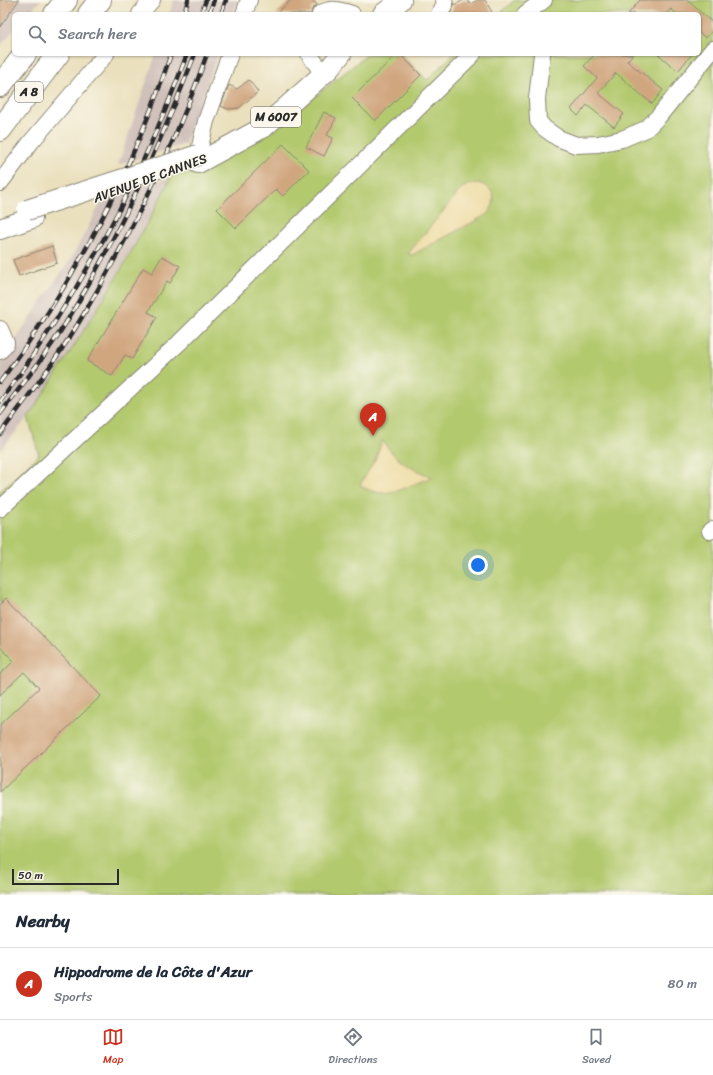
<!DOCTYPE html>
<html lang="en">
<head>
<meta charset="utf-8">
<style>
	:root { --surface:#fff; --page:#f2f2f3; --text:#1f2937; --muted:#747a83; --line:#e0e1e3; --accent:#c8321e }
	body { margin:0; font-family:Sriracha,sans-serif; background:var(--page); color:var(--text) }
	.scale { position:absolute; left:12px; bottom:10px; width:107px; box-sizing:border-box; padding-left:4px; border:2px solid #2b2b2b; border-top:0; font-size:11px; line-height:14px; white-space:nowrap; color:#2b2b2b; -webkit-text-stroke:3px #fbf7ec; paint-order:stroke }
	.you { position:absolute; left:478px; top:565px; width:14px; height:14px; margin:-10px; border:3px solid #fff; border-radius:50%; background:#1a73e8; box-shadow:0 0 0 6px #1a73e833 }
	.badge { display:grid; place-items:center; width:26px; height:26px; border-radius:50%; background:var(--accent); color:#fff; font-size:13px; font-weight:700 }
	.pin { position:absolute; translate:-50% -33px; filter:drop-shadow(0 1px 2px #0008) }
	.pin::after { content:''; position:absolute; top:21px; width:14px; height:12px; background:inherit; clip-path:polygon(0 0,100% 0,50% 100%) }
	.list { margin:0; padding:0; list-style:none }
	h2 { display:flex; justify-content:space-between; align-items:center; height:52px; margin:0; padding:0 16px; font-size:17px }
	h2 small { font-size:13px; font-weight:400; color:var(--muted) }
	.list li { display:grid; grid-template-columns:26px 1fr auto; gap:12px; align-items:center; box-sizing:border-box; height:72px; padding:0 16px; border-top:1px solid var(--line) }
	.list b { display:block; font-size:15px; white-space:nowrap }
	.list p { margin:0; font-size:13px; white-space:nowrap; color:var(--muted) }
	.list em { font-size:13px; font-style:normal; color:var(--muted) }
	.icon { flex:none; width:22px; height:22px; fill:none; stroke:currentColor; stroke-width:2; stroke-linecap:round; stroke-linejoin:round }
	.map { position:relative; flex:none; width:713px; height:895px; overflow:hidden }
	.search { position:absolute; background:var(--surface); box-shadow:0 1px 3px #0004; left:12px; right:12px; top:12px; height:44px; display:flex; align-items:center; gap:10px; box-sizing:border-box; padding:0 14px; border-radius:6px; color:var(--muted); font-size:15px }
	.sheet { height:124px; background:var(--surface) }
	nav { display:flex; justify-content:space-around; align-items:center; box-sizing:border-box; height:56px; border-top:1px solid var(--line); background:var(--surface); font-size:11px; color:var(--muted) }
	nav a { display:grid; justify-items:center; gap:2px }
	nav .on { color:var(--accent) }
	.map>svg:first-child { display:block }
</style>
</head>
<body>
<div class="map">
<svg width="713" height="895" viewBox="0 0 713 895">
	<rect width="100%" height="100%" fill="#fbf7ec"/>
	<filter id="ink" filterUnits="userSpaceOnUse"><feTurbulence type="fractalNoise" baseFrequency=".025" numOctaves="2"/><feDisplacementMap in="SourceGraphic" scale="8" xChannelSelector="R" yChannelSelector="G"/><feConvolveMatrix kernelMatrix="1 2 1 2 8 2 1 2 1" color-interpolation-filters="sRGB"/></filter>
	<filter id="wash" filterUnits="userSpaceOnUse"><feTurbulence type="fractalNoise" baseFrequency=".012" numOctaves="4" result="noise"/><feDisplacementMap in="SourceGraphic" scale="16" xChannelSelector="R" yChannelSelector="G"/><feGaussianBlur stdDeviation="0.9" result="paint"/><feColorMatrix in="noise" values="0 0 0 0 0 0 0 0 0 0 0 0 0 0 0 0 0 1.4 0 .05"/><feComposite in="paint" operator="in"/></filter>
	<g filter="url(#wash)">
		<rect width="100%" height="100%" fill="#eae0bd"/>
		<!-- industrial -->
		<g fill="#cfc0ba">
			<polygon points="0,0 41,0 28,14 14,14 14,30 0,46"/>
			<polygon points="174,0 238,0 233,14 169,14"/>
			<polygon points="156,54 218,54 185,144 118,165"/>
			<polygon points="171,177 151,218 78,340 28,417 0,451 0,362 72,257 103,199"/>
		</g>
		<!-- green -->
		<path fill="#b3c96e" stroke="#6f7a4c" d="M515,0H713V895H0V491L39,455L28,417C79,339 130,261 171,177L201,169L272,131L368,54H400L427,80L453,54H699V14H499Z"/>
		<!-- sand -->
		<g fill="#eeda9e" stroke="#8c8264">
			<path d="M478,183C495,187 499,203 486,215L412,255L408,254L462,188L469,184Z"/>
			<path d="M382,440C396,461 408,467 432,477C408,485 385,503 360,485L376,458Z"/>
		</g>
		<g id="blocks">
			<!-- building -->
			<g fill="#d0a67f">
				<polygon points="0,0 19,0 0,27"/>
				<polygon points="291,0 312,0 317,5 312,9 311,14 276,14"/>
				<polygon points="464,0 467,0 470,4 478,0 485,0 493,14 450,14 454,5"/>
				<polygon points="640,0 687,0 713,23 713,30 706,38 699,33 699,14 677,14 671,9 666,14 628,14"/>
				<polygon points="397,54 400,54 421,75 375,121 352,98"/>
				<polygon points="595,54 633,54 627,61 663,90 652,104 616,73 598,93 624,114 614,127 587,105 578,116 571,109 597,78 584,66"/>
				<polygon points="658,54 692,54 678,71"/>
				<polygon points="249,80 258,92 239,108 228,109 221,106 229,85 237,89"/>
				<polygon points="324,112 336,118 327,135 333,138 324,156 306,147"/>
				<polygon points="283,144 309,170 283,196 276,189 236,228 217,209"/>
				<polygon points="52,246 57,263 19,276 13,260"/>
				<polygon points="162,256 180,266 170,283 167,281 148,312 157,317 132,359 125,355 112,376 87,361 143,268 152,273"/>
				<polygon points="6,598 101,696 0,792 0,725 39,688 24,672 0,695 0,674 14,661 0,647 0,604"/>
			</g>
		</g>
	</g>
	<g filter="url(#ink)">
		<use href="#blocks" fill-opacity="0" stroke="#8a8674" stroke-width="1"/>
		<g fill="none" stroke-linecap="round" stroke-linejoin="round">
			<!-- minor casing -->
			<g stroke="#8a8674" stroke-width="18">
				<g id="minor">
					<polyline points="140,14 152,0"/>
					<polyline points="244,14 249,0"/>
					<path d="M320,14C331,7 341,10 352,14"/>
					<polyline points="439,14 445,5 444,0"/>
					<polyline points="525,14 544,0"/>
					<polyline points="309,54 319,68"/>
					<polyline points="542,54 537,99 538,121 544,128 558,138 576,145 598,144 622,139 646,129 659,116 713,49"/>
					<polyline points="198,155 206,121 230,54"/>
					<polyline points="0,183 31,142 106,54"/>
					<polyline points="0,329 6,343 0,351"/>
					<polyline points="0,509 179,343 473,54"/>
					<polyline points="710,531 713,529"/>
				</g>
			</g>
			<!-- major casing -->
			<g stroke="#8a8674" stroke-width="22">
				<g id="major">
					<polyline points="383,14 401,0"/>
					<polyline points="198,163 264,127 329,69 341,54"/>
					<polyline points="0,229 32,218"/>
				</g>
			</g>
			<!-- highway casing -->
			<g stroke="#8a8674" stroke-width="24">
				<g id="highway">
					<polyline points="55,14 66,0"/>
					<polyline points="89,14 100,0"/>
					<polyline points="0,86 25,54"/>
					<polyline points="0,130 58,54"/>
				</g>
			</g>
			<!-- minor -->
			<use href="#minor" stroke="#fff" stroke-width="16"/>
			<!-- major -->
			<use href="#major" stroke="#fff" stroke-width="20"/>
			<!-- highway -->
			<use href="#highway" stroke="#fff" stroke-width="22"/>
			<!-- rail casing -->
			<g stroke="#2b2b2b" stroke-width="4.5">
				<g id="rail">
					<polyline points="184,14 188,0"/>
					<polyline points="201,14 206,0"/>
					<polyline points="209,14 214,0"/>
					<polyline points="221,14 226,0"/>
					<path d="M0,382C74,283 132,171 171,54"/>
					<path d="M0,402C78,296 142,178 187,54"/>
					<path d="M0,414C25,381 52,347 73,311C122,229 161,142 195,54"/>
					<path d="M0,434C28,396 58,358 82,317C131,234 175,145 207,54"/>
				</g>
			</g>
			<!-- rail -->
			<use href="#rail" stroke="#fbf7ec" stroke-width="3" stroke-dasharray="9" stroke-linecap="butt"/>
			<!-- major-bridge casing -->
			<g stroke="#8a8674" stroke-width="22" stroke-linecap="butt">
				<polyline id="major-bridge" points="27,210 198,155"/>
			</g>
			<!-- major-bridge -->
			<use href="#major-bridge" stroke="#fff" stroke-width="20"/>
		</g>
	</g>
	<g text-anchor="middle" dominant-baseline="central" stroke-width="3" stroke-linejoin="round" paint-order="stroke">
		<!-- shield labels -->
		<g fill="#fbf7ec" stroke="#696865" stroke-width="1">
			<rect x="15" y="82" width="28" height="20" rx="3"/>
			<rect x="251" y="107" width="50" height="20" rx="3"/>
		</g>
		<g font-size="12" font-weight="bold" fill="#2b2b2b">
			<text x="29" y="92">A 8</text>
			<text x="276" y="117">M 6007</text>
		</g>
		<!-- street labels -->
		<g font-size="13" fill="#2b2b2b" stroke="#fbf7ec">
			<text transform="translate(150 178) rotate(-20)">AVENUE DE CANNES</text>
		</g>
	</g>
</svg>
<div class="scale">50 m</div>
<div class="you"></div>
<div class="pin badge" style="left:373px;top:436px">A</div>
<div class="search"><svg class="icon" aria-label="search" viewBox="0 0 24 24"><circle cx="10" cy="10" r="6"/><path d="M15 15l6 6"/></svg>Search here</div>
</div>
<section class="sheet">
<h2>Nearby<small></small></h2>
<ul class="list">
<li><span class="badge">A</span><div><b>Hippodrome de la Côte d'Azur</b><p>Sports</p></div><em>80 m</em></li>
</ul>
</section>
<nav>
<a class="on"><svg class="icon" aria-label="map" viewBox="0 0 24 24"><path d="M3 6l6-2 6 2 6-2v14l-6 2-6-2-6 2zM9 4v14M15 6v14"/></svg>Map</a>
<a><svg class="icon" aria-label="directions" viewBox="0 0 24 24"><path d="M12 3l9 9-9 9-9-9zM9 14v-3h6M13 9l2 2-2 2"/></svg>Directions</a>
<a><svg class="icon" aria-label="saved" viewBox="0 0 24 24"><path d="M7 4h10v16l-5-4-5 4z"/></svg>Saved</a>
</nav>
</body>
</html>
